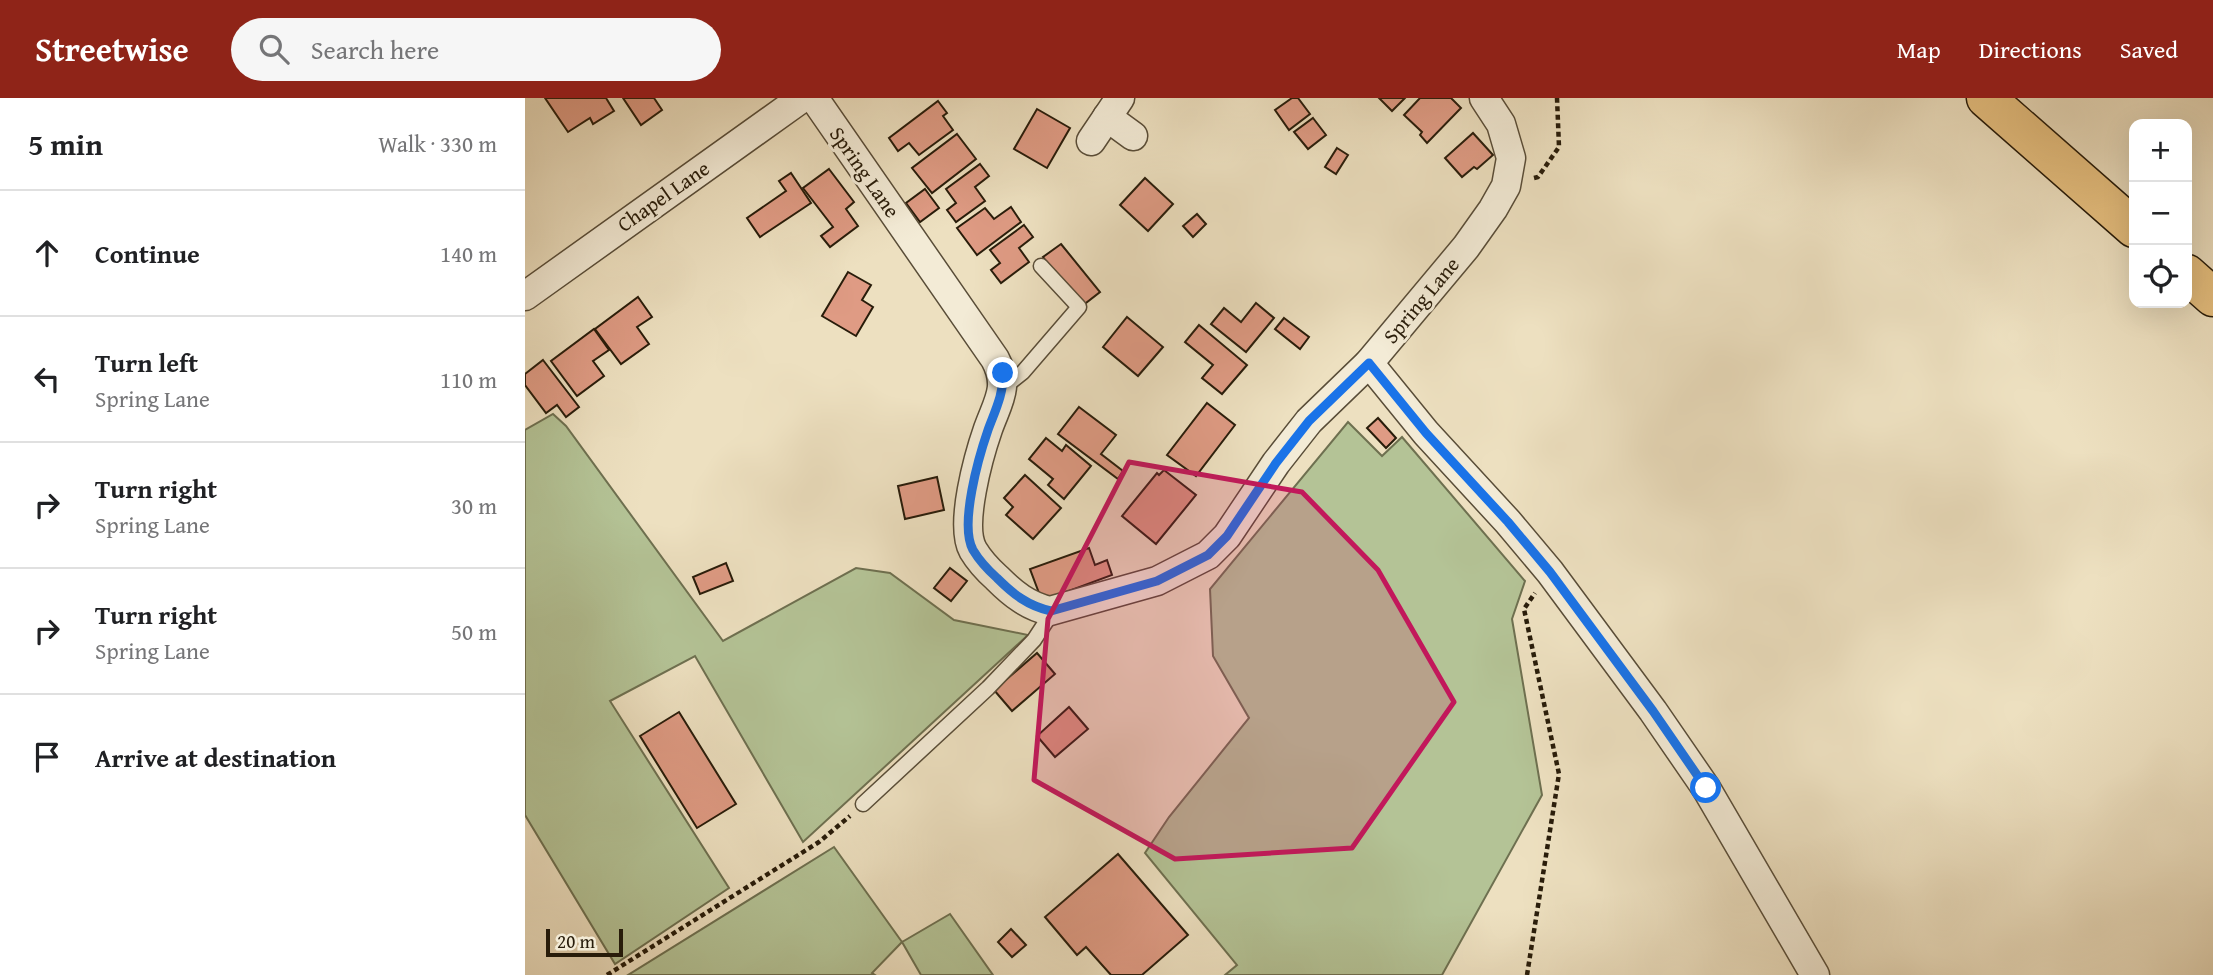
<!DOCTYPE html>
<html lang="en">
<head>
<meta charset="utf-8">
<style>
	:root { --surface:#fff; --page:#f6f6f6; --text:#202124; --muted:#757577; --line:#e0e0e0; --accent:#8f2418 }
	body { margin:0; font-family:"Gentium Book Plus",serif; background:var(--page); color:var(--text) }
	.controls { position:absolute; right:21px; top:21px; display:grid; overflow:hidden; border-radius:14px; box-shadow:0 7px 28px #0002 }
	.controls button { width:63px; height:63px; display:grid; place-items:center; padding:0; border:0; border-bottom:2px solid var(--line); background:var(--surface); color:var(--text); font:35px sans-serif }
	.scale { position:absolute; left:21px; bottom:18px; width:77px; box-sizing:border-box; padding-left:7px; border:4px solid #281c0a; border-top:0; font-size:19px; line-height:24px; white-space:nowrap; color:#281c0a; -webkit-text-stroke:5px #f3ebd6; paint-order:stroke }
	.stop { position:absolute; width:21px; height:21px; margin:-16px; border:5px solid #1a73e8; border-radius:50%; background:#fff }
	.stop.end { background:#1a73e8; border-color:#fff; box-shadow:0 2px 7px #0008 }
	.list { margin:0; padding:0; list-style:none }
	h2 { display:flex; justify-content:space-between; align-items:center; height:91px; margin:0; padding:0 28px; font-size:30px }
	h2 small { font-size:23px; font-weight:400; color:var(--muted) }
	.list li { display:grid; grid-template-columns:46px 1fr auto; gap:21px; align-items:center; box-sizing:border-box; height:126px; padding:0 28px; border-top:2px solid var(--line) }
	.list b { display:block; font-size:26px; white-space:nowrap }
	.list p { margin:0; font-size:23px; white-space:nowrap; color:var(--muted) }
	.list em { font-size:23px; font-style:normal; color:var(--muted) }
	.icon { flex:none; width:38px; height:38px; fill:none; stroke:currentColor; stroke-width:2; stroke-linecap:round; stroke-linejoin:round }
	.map { position:relative; flex:none; width:1688px; height:877px; overflow:hidden }
	header { display:flex; align-items:center; gap:42px; box-sizing:border-box; height:98px; padding:0 35px; background:var(--accent); color:#fff }
	header strong { font-size:33px }
	nav { display:flex; gap:38px; margin-inline-start:auto; font-size:24px }
	.search { width:490px; height:63px; background:var(--page); display:flex; align-items:center; gap:18px; box-sizing:border-box; padding:0 24px; border-radius:38px; color:var(--muted); font-size:26px }
	main { display:flex }
	aside { flex:1; background:var(--surface) }
	.map>svg:first-child { display:block }
</style>
</head>
<body>
<header>
<strong>Streetwise</strong>
<div class="search"><svg class="icon" aria-label="search" viewBox="0 0 24 24"><circle cx="10" cy="10" r="6"/><path d="M15 15l6 6"/></svg>Search here</div>
<nav><a>Map</a><a>Directions</a><a>Saved</a></nav>
</header>
<main>
<aside>
<h2>5 min<small>Walk · 330 m</small></h2>
<ul class="list">
<li><svg class="icon" aria-label="ahead" viewBox="0 0 24 24"><path d="M12 20V5M6 11l6-6 6 6"/></svg><div><b>Continue</b></div><em>140 m</em></li>
<li><svg class="icon" aria-label="left" viewBox="0 0 24 24"><path d="M17 20v-9H6M10 6l-5 5 5 5"/></svg><div><b>Turn left</b><p>Spring Lane</p></div><em>110 m</em></li>
<li><svg class="icon" aria-label="right" viewBox="0 0 24 24"><path d="M7 20v-9h11M14 6l5 5-5 5"/></svg><div><b>Turn right</b><p>Spring Lane</p></div><em>30 m</em></li>
<li><svg class="icon" aria-label="right" viewBox="0 0 24 24"><path d="M7 20v-9h11M14 6l5 5-5 5"/></svg><div><b>Turn right</b><p>Spring Lane</p></div><em>50 m</em></li>
<li><svg class="icon" aria-label="arrive" viewBox="0 0 24 24"><path d="M6 21V4h12l-3 4 3 4H6"/></svg><div><b>Arrive at destination</b></div></li>
</ul>
</aside>
<div class="map">
<svg width="1688" height="877" viewBox="0 0 1688 877">
	<rect width="100%" height="100%" fill="#ede0c0"/>
	<filter id="stains"><feTurbulence type="fractalNoise" baseFrequency=".00286" numOctaves="4"/><feColorMatrix values="0 0 0 0 .2 0 0 0 0 .09 0 0 0 0 .02 0 0 0 .5 -.17"/></filter>
	<radialGradient id="worn" r=".72"><stop offset=".6" stop-color="#630" stop-opacity="0"/><stop offset="1" stop-color="#630" stop-opacity=".3"/></radialGradient>
	<!-- green -->
	<g fill="#b4c396" stroke="#6e7050" stroke-width="2">
		<polygon points="28,316 41,328 198,543 331,470 365,475 429,522 503,537 278,744 170,558 85,603 204,790 90,866 0,717 0,332"/>
		<polygon points="823,324 857,358 877,339 1000,483 987,521 1017,697 917,877 700,877 712,867 620,755 644,719 724,620 688,558 685,491"/>
		<polygon points="309,749 377,844 425,816 468,877 396,877 377,844 347,875 350,877 103,877"/>
	</g>
	<!-- building -->
	<g fill="#df9b84" stroke="#281c0a" stroke-width="2">
		<polygon points="20,0 81,0 89,13 68,26 65,20 43,34"/>
		<polygon points="98,0 129,0 137,12 116,27"/>
		<polygon points="767,0 773,0 785,16 764,32 750,12"/>
		<polygon points="854,0 880,0 867,13"/>
		<polygon points="895,0 926,0 936,10 902,45 895,37 897,34 879,17"/>
		<polygon points="413,3 422,15 418,18 428,32 394,57 384,45 373,53 364,40"/>
		<polygon points="512,11 545,30 522,70 489,51"/>
		<polygon points="788,20 801,37 783,51 769,34"/>
		<polygon points="948,35 968,57 952,71 949,69 937,79 920,60"/>
		<polygon points="432,36 451,61 407,95 387,70"/>
		<polygon points="812,50 823,57 811,76 800,69"/>
		<polygon points="455,66 464,78 450,89 460,103 431,124 422,112 431,105 421,91"/>
		<polygon points="304,71 329,104 321,111 333,128 305,149 296,138 308,129 278,90"/>
		<polygon points="266,75 286,105 235,139 222,120 261,93 254,83"/>
		<polygon points="620,80 648,106 623,133 595,107"/>
		<polygon points="400,91 414,110 395,124 381,105"/>
		<polygon points="486,109 496,124 452,157 432,130 460,110 469,121"/>
		<polygon points="672,116 681,126 668,139 658,128"/>
		<polygon points="499,127 508,139 494,150 504,164 476,185 466,172 475,165 465,152"/>
		<polygon points="536,146 575,194 557,208 518,159"/>
		<polygon points="323,174 346,187 337,202 348,209 331,238 297,218"/>
		<polygon points="113,199 127,219 112,229 124,246 96,266 70,231"/>
		<polygon points="731,205 749,220 721,254 686,226 699,210 716,224"/>
		<polygon points="602,219 638,249 613,278 578,249"/>
		<polygon points="759,220 784,239 775,251 750,231"/>
		<polygon points="674,227 722,267 697,296 677,280 688,267 660,244"/>
		<polygon points="69,231 84,252 68,263 79,278 52,298 26,263"/>
		<polygon points="18,262 54,309 41,319 32,307 21,315 0,287 0,276"/>
		<polygon points="682,305 710,327 671,378 642,357"/>
		<polygon points="554,309 591,337 576,356 598,373 593,381 533,336"/>
		<polygon points="853,320 871,340 861,350 842,330"/>
		<polygon points="521,340 537,353 541,347 566,368 539,401 523,387 528,381 504,361"/>
		<polygon points="639,372 671,397 631,446 597,418 632,375 634,377"/>
		<polygon points="500,377 536,410 508,441 481,417 488,409 479,400"/>
		<polygon points="412,379 419,412 380,421 373,388"/>
		<polygon points="564,450 570,467 582,462 587,477 517,503 505,471"/>
		<polygon points="201,465 208,483 175,496 168,479"/>
		<polygon points="425,470 442,483 426,503 409,490"/>
		<polygon points="512,555 530,576 487,613 469,592"/>
		<polygon points="544,609 563,631 530,659 512,638"/>
		<polygon points="154,614 211,706 172,730 115,638"/>
		<polygon points="593,756 663,837 617,877 586,877 561,849 552,857 520,819"/>
		<polygon points="486,831 501,847 487,859 473,844"/>
	</g>
	<g fill="none" stroke-linecap="round" stroke-linejoin="round">
		<!-- lane casing -->
		<g stroke="#594d38" stroke-width="17">
			<g id="lane">
				<polyline points="478,290 498,274 554,209 516,168"/>
				<polyline points="338,706 463,590 509,542 528,513"/>
			</g>
		</g>
		<!-- street casing -->
		<g stroke="#594d38" stroke-width="31">
			<g id="street">
				<path d="M289,0L470,261C485,289 473,303 463,331C454,357 434,427 448,452C454,462 463,472 472,480C488,496 503,508 525,513L632,483L683,457L702,438L751,365L784,323L844,265L941,149L968,111L981,88L986,60L976,26L959,0"/>
				<polyline points="582,19 608,38"/>
				<polyline points="566,43 595,0"/>
				<polyline points="0,198 277,0"/>
				<polyline points="844,265 901,335 983,424 1025,474 1128,613 1181,690 1290,877"/>
			</g>
		</g>
		<!-- highway casing -->
		<g stroke="#281c0a" stroke-width="41">
			<g id="highway">
				<polyline points="1461,0 1609,130"/>
				<polyline points="1662,176 1688,199"/>
			</g>
		</g>
		<!-- path -->
		<g stroke="#281c0a" stroke-width="4.5" stroke-dasharray="5 3.5" stroke-linecap="butt">
			<polyline points="1009,80 1013,79 1034,49 1032,0"/>
			<polyline points="82,877 294,744 325,718"/>
			<polyline points="1002,877 1034,676 999,511 1010,495"/>
		</g>
		<!-- lane -->
		<use href="#lane" stroke="#f3ebd6" stroke-width="14"/>
		<!-- street -->
		<use href="#street" stroke="#f3ebd6" stroke-width="28"/>
		<!-- highway -->
		<use href="#highway" stroke="#e6c080" stroke-width="38"/>
	</g>
	<g fill="none" stroke-linecap="round" stroke-linejoin="round">
		<!-- route -->
		<path stroke="#1a73e8" stroke-width="9" d="M478,275C479,295 470,313 463,332C454,358 434,427 448,452C454,462 463,472 472,480C488,496 503,508 526,513L632,483L683,457L702,438L751,365L784,323L844,265L901,335L983,424L1025,474L1128,613L1181,690"/>
	</g>
	<!-- marked area -->
	<path fill="#c2185b" fill-opacity="0.2" stroke="#c2185b" stroke-width="5" stroke-linejoin="round" d="M604,364L777,394L853,472L929,604L827,750L650,761L509,682L523,521Z"/>
	<g text-anchor="middle" dominant-baseline="central" stroke-width="6" stroke-linejoin="round" paint-order="stroke">
		<!-- street labels -->
		<g font-size="21" fill="#281c0a" stroke="#f3ebd6">
			<text transform="translate(340 74) rotate(55)">Spring Lane</text>
			<text transform="translate(138 98) rotate(-35)">Chapel Lane</text>
			<text transform="translate(896 202) rotate(-50)">Spring Lane</text>
		</g>
	</g>
	<rect width="100%" height="100%" filter="url(#stains)"/>
	<rect width="100%" height="100%" fill="url(#worn)"/>
</svg>
<div class="controls">
<button>+</button>
<button>−</button>
<button><svg class="icon" aria-label="locate" viewBox="0 0 24 24"><circle cx="12" cy="12" r="6"/><path d="M12 2v4M12 18v4M2 12h4M18 12h4"/></svg></button>
</div>
<div class="scale">20 m</div>
<div class="stop" style="left:1181px;top:690px"></div>
<div class="stop end" style="left:478px;top:275px"></div>
</div>
</main>
</body>
</html>
